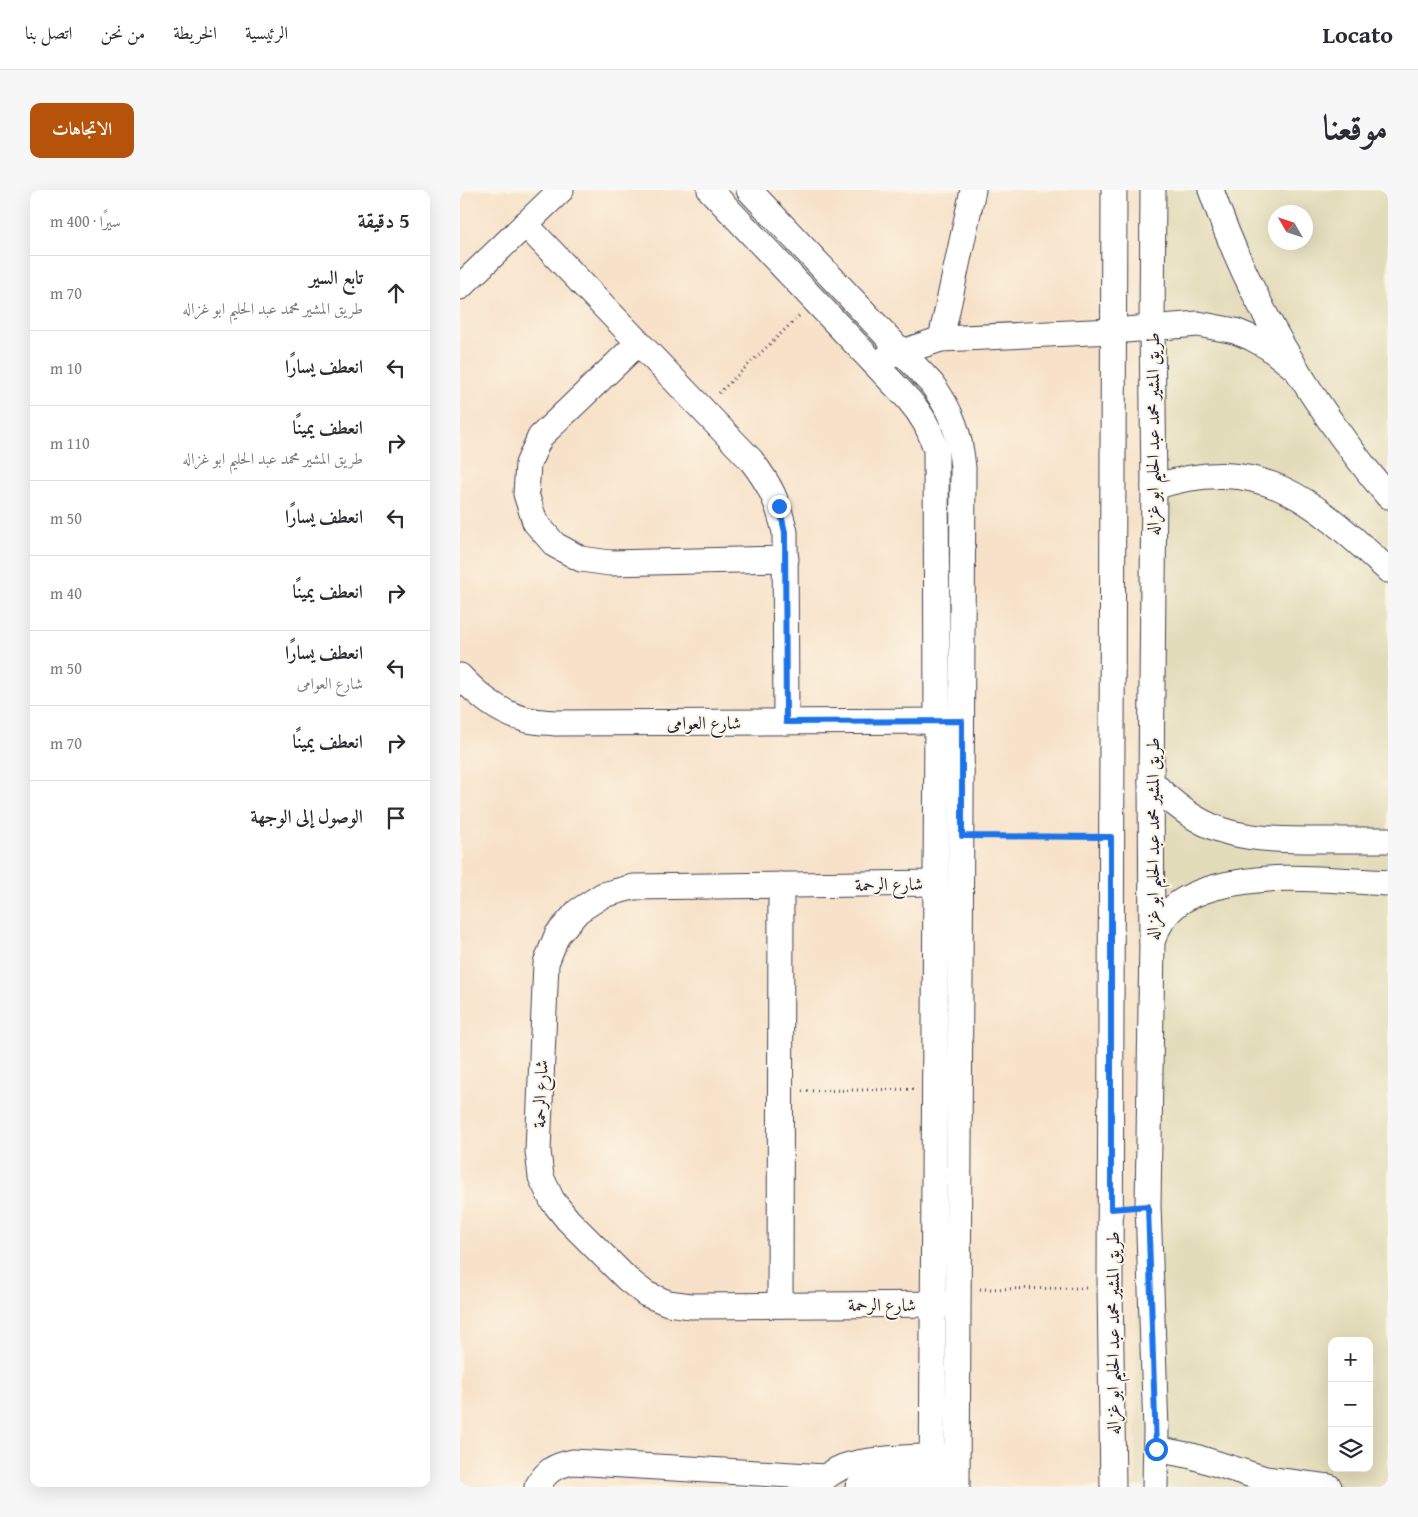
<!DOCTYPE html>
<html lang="ar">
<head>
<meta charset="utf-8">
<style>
	:root { --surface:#fff; --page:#f7f7f7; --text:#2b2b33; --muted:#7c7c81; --line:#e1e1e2; --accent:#b45309 }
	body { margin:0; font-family:"Gentium Book Plus",Amiri,serif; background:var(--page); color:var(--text); direction:rtl }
	.controls { position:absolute; right:15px; bottom:15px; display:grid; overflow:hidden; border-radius:10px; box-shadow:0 5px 20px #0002 }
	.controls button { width:45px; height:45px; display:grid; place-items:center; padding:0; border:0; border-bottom:1px solid var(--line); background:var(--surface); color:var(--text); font:25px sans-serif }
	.compass { position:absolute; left:808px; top:15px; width:45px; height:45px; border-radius:50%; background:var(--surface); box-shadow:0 5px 20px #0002; rotate:309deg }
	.stop { position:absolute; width:15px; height:15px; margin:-11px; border:4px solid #1a73e8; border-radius:50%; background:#fff }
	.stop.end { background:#1a73e8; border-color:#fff; box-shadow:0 1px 5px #0008 }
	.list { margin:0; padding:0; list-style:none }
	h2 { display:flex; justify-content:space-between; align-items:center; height:65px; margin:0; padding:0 20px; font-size:21px }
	h2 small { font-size:16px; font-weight:400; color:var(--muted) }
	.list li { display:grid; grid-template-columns:32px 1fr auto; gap:15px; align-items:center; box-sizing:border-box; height:75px; padding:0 20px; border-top:1px solid var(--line) }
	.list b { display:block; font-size:19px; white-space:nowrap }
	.list p { margin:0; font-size:16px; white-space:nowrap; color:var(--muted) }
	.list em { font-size:16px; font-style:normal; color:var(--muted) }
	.icon { flex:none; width:28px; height:28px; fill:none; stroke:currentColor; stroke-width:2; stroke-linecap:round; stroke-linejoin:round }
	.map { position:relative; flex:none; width:928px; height:1297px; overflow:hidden; direction:ltr; border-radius:10px }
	header { display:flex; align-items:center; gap:30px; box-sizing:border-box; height:70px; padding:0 25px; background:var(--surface); border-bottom:1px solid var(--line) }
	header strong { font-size:24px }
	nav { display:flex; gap:28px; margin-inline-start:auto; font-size:18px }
	.intro { display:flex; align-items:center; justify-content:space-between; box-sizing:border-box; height:120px; padding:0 30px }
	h1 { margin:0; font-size:35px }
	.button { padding:12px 22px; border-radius:10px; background:var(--accent); color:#fff; font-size:18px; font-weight:700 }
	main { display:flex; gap:30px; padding:0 30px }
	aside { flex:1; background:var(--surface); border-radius:10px; box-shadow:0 5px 20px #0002 }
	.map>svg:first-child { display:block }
</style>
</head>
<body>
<header>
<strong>Locato</strong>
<nav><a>الرئيسية</a><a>الخريطة</a><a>من نحن</a><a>اتصل بنا</a></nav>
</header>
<div class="intro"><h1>موقعنا</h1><a class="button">الاتجاهات</a></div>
<main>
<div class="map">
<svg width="928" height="1297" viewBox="0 0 928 1297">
	<rect width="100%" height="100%" fill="#fcf5e5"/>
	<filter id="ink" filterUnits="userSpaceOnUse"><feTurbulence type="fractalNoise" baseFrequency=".02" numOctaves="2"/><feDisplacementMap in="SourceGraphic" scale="10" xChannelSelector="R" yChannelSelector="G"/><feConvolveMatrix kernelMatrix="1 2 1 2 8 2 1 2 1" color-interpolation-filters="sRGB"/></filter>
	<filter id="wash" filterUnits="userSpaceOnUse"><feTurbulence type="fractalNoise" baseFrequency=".0096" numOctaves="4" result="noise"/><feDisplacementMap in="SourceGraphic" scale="20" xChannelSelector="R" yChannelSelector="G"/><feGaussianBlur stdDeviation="1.12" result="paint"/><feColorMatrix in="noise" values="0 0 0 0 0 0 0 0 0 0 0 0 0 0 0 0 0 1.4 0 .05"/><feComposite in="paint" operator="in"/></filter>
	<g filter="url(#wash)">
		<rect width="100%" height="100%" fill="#f7e2c9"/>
		<!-- built -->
		<path fill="#e3dcba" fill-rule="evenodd" d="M683,0H928V1297H676ZM816,22H846V52H816ZM872,1151H909V1278H872Z"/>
	</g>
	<g filter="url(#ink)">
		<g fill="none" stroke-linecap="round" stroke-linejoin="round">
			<!-- minor casing -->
			<g stroke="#423f50" stroke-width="27">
				<g id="minor">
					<path d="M250,0L449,210C463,226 470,240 476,260L477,531L472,1297"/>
					<path d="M289,0L472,194C492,222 500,244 503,278L497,1297"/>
					<polyline points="693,0 692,137 694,297 691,591 692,751 688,1016 696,1240 695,1297"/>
					<path d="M751,0C790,112 852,215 928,306"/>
					<path d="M65,34L291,270C311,296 317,310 325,342L326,532"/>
					<polyline points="0,97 101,0"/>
					<polyline points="481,149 513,0"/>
					<polyline points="178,153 80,247 68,274 66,304 75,332 95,355 121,369 150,373 326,369"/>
					<polyline points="427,167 481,149 653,141 738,134 775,141 792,148 808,157 837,180"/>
					<path d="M694,297C802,262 853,311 928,380"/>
					<path d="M0,486C18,505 38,522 64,529C74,532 85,532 95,533L492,531"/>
					<path d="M691,591C740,644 777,649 847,650C874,650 901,650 928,650"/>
					<polyline points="476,693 173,697 143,705 118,721 97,745 86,773 78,961 81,987 92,1010 108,1030 167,1089 186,1104 208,1113 231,1116 490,1114"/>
					<path d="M692,751C697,738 704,725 715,716C727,706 741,701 756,697C813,682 870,690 928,693"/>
					<polyline points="320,1115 321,695"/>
					<polyline points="696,1259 732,1266 805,1289 869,1297"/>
					<path d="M77,1297C87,1280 94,1276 113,1272L365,1287"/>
					<path d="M355,1297C363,1289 372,1281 383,1277C410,1267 458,1268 488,1266"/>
					<polyline points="398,1297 404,1295 487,1289"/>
					<polyline points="653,1297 650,1098 654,0"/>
				</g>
			</g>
			<!-- path -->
			<g stroke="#423f50" stroke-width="3" stroke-dasharray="1 4" stroke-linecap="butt">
				<polyline points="259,203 339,126"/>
				<polyline points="522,646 629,647"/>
				<polyline points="342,901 453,899"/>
				<polyline points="520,1099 628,1098"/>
			</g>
			<!-- minor -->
			<use href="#minor" stroke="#fff" stroke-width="25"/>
		</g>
	</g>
	<g fill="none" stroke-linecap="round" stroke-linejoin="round" filter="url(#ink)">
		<!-- route -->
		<polyline stroke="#1a73e8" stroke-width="6" points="319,316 325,342 326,532 502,531 502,646 651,647 651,1019 688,1016 696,1259"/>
	</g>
	<g text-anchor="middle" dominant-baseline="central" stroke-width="4" stroke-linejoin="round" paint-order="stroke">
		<!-- street labels -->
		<g font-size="18" fill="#22223b" stroke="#fcf5e5">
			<text transform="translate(692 244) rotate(-90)">طريق المشير محمد عبد الحليم ابو غزاله</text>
			<text x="244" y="532">شارع العوامى</text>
			<text transform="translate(692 649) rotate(-90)">طريق المشير محمد عبد الحليم ابو غزاله</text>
			<text transform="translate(429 694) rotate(-1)">شارع الرحمة</text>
			<text transform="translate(80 904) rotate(-88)">شارع الرحمة</text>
			<text x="422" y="1114">شارع الرحمة</text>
			<text transform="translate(652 1143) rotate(-90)">طريق المشير محمد عبد الحليم ابو غزاله</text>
		</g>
	</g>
</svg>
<div class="controls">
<button>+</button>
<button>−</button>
<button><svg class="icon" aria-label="layers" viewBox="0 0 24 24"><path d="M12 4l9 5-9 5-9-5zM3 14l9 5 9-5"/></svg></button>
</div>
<svg class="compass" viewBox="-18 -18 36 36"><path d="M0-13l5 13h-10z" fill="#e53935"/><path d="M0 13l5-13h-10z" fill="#7c7c81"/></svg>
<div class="stop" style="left:696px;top:1259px"></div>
<div class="stop end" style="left:319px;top:316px"></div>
</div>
<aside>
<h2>5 دقيقة<small>سيرًا · 400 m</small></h2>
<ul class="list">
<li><svg class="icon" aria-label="ahead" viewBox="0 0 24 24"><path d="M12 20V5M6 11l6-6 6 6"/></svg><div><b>تابع السير</b><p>طريق المشير محمد عبد الحليم ابو غزاله</p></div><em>70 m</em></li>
<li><svg class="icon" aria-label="left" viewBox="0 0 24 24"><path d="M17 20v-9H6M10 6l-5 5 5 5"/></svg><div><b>انعطف يسارًا</b></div><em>10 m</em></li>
<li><svg class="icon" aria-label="right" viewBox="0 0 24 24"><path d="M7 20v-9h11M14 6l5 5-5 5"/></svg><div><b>انعطف يمينًا</b><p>طريق المشير محمد عبد الحليم ابو غزاله</p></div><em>110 m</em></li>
<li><svg class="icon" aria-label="left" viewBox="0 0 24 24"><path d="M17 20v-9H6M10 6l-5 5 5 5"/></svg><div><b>انعطف يسارًا</b></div><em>50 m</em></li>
<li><svg class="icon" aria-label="right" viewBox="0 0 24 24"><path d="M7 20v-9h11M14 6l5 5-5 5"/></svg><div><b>انعطف يمينًا</b></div><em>40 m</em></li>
<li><svg class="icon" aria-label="left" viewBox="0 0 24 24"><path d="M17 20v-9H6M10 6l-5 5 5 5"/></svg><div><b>انعطف يسارًا</b><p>شارع العوامى</p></div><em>50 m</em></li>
<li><svg class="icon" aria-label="right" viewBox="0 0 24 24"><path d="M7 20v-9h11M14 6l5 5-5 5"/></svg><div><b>انعطف يمينًا</b></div><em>70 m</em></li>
<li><svg class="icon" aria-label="arrive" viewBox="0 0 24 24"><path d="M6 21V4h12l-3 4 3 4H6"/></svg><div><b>الوصول إلى الوجهة</b></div></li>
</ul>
</aside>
</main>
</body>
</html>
